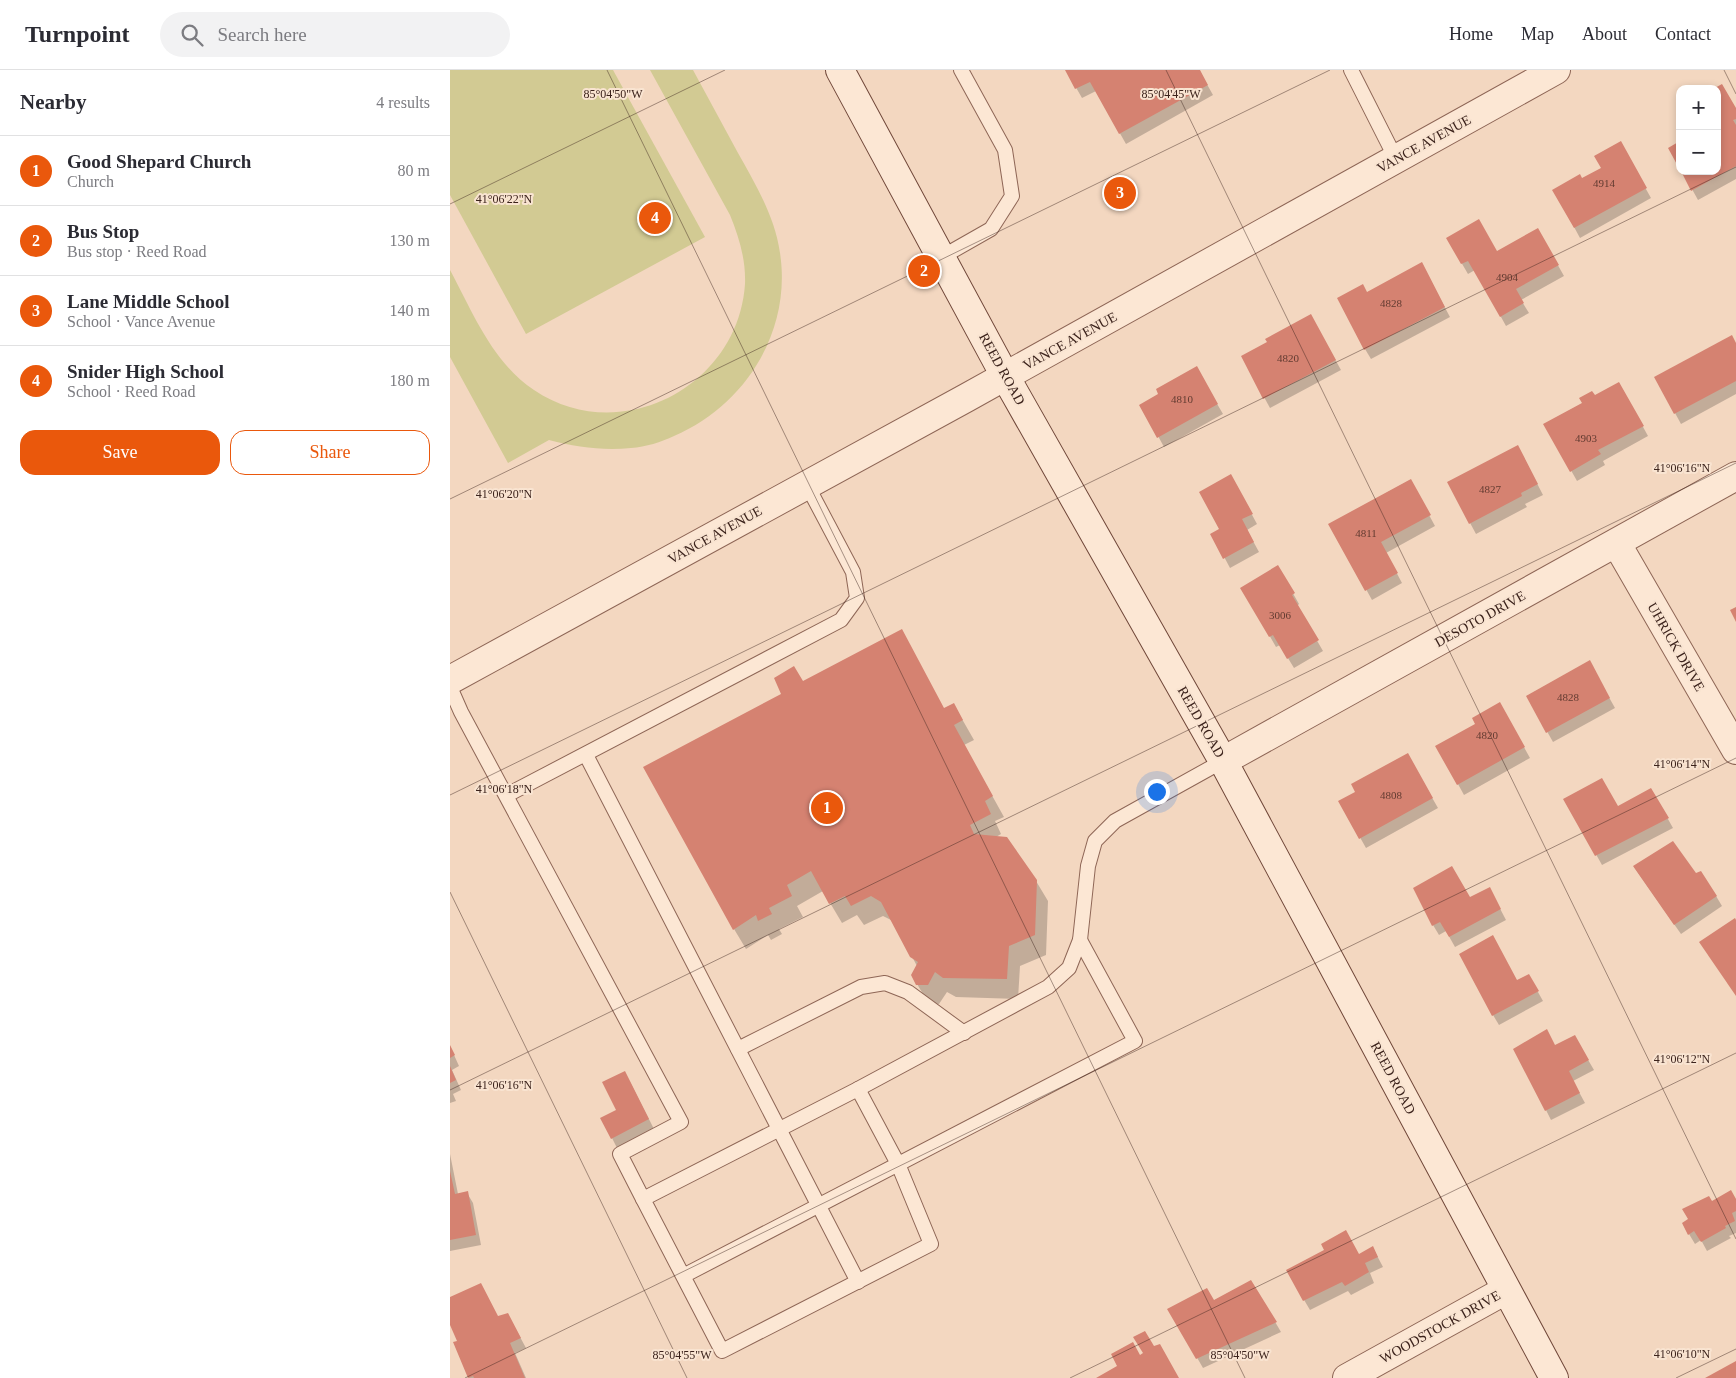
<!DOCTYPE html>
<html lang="en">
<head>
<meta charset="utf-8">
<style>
	:root { --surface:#fff; --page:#f2f2f3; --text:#2b2b33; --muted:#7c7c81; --line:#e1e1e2; --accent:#ea580c }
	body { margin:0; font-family:Georgia,serif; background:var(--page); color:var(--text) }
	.controls { position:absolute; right:15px; top:15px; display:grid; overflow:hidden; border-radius:10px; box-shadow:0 2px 8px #0003 }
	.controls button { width:45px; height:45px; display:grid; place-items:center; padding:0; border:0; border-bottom:1px solid var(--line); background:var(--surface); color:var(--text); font:25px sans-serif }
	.you { position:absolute; left:706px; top:721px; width:18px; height:18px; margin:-12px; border:4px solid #fff; border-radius:50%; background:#1a73e8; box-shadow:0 0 0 8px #1a73e833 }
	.badge { display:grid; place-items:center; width:32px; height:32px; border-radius:50%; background:var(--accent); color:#fff; font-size:16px; font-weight:700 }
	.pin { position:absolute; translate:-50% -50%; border:2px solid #fff; box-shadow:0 1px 5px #0006 }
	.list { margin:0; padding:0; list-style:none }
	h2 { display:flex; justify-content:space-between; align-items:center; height:65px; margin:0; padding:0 20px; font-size:21px }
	h2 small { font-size:16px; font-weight:400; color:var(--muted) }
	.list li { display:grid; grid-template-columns:32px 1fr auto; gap:15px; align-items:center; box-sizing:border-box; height:70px; padding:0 20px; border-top:1px solid var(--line) }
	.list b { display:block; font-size:19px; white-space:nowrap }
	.list p { margin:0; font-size:16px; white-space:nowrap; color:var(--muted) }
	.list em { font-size:16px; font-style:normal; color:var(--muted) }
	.actions { display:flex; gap:10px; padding:15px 20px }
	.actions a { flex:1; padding:11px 0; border:1px solid var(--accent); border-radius:15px; text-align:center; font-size:18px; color:var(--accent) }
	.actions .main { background:var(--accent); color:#fff }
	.icon { flex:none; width:28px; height:28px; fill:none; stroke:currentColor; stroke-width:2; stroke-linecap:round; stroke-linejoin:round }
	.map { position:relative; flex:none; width:1286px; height:1308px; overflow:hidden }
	header { display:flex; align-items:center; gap:30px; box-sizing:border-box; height:70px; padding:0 25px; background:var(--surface); border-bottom:1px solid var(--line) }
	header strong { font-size:24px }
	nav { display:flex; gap:28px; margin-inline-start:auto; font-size:18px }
	.search { width:350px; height:45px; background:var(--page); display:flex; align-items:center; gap:12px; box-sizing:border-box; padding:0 18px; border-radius:28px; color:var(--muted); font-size:19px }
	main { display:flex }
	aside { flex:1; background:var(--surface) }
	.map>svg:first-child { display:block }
</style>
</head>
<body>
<header>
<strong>Turnpoint</strong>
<div class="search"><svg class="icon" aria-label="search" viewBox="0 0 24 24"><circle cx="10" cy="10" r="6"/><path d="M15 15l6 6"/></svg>Search here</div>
<nav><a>Home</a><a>Map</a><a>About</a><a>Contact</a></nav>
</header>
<main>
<aside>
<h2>Nearby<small>4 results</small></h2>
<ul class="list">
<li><span class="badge">1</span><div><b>Good Shepard Church</b><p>Church</p></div><em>80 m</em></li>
<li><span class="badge">2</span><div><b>Bus Stop</b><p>Bus stop · Reed Road</p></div><em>130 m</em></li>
<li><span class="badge">3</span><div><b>Lane Middle School</b><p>School · Vance Avenue</p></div><em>140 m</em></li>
<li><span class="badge">4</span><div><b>Snider High School</b><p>School · Reed Road</p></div><em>180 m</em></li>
</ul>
<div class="actions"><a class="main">Save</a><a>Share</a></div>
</aside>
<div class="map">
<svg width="1286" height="1308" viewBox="0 0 1286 1308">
	<rect width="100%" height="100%" fill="#f3d7c0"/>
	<!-- green -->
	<g fill="#d2ca93">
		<polygon points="0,0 163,0 255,167 76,264 0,125"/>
		<path d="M200,0H243C258,28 273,55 288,83C306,115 325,147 330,183C342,261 295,336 224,366C211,372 196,377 181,378C153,381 126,377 99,370L58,393L0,287V200C23,243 43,293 84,320C170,378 288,317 295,214C296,190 289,167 280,145Z"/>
	</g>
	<!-- shadow -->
	<g fill="#0003">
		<polygon points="616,0 749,0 763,25 676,74 646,21 632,28"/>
		<polygon points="1272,15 1286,40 1286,109 1248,130 1232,101 1267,101"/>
		<polygon points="1170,73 1201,128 1130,168 1104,120 1131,110 1152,98"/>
		<polygon points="1088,160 1114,206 1071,230 1079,243 1056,256 1025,200 1018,204 997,168 1047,183"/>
		<polygon points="977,204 1000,247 921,289 915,279 917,224"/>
		<polygon points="866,255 891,300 820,338 792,287 819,273"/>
		<polygon points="1286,275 1286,324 1231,354 1206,308"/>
		<polygon points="746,298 773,344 714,377 691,335 710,324"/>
		<polygon points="1169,313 1198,366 1153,391 1155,395 1127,411 1095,354"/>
		<polygon points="1073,386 1093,425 1075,434 1077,437 1026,464 998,412"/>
		<polygon points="781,406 807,454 797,460 809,482 780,498 762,464 770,460"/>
		<polygon points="960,410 985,456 936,483 952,513 922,530 880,454"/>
		<polygon points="828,497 849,534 847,536 873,581 844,598 830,575 826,577 792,518"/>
		<polygon points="1139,592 1165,638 1103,672 1077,626"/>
		<polygon points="353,612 494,639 504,635 524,670 514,675 554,747 545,751 551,764 546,767 586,811 598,831 596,885 570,896 568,929 506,927 497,922 489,934 479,934 467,914 467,896 443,851 433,846 414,855 407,845 392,853 373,821 347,836 353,847 329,859 332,864 321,870 318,865 296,879 284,859"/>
		<polygon points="1050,634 1080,688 1014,725 987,676 1027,654"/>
		<polygon points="957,684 988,738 916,778 890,732 907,722"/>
		<polygon points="1201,719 1223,758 1152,795 1115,729 1167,738"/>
		<polygon points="1184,797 1245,805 1266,826 1272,836 1231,864"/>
		<polygon points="1020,829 1045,829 1056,850 1005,877 996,861 989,865 983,855"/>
		<polygon points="1079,906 1093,931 1049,955 1043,945 1067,912"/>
		<polygon points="1124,966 1144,1000 1123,1011 1135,1033 1101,1050 1096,1040 1105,977"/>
		<polygon points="0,976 9,996 2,1000 11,1020 3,1024 6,1031 0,1033"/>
		<polygon points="180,1012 204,1059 167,1078 162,1068"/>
		<polygon points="0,1084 8,1124 17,1123 23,1133 31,1175 0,1181"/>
		<polygon points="1286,1131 1286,1163 1279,1166 1281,1168 1257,1181 1251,1170 1245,1174 1239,1164 1262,1132"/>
		<polygon points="923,1178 933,1197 920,1203 924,1213 901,1225 898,1221 860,1240 837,1201 909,1186"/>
		<polygon points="801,1211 831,1262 753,1298 719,1239 763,1231"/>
		<polygon points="0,1228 63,1254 76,1278 65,1283 76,1308 19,1308 4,1273 9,1271 0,1252"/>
	</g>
	<!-- building -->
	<g fill="#d58271">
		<polygon points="615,0 750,0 758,15 669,64 640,12 625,19"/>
		<polygon points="1272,14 1286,38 1286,49 1283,50 1286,55 1286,96 1241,121 1231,101 1267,101 1267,19 1263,19"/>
		<polygon points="1171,71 1197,118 1124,158 1102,120 1130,104 1132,108 1151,98 1144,86"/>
		<polygon points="1230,71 1230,100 1218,78"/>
		<polygon points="1029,149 1047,181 1088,158 1109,195 1066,219 1074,233 1050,247 1018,191 1011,194 996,168"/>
		<polygon points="972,192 995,237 914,280 887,228 913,214 917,222"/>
		<polygon points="861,244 886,290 813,329 791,286 817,272 815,269"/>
		<polygon points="1282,265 1286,273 1286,311 1224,344 1204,307"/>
		<polygon points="747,296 768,334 707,368 689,335 708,324 706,319"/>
		<polygon points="1169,312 1194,356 1148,380 1151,384 1120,402 1093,354 1132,333 1129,328 1142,321 1145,325"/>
		<polygon points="1068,375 1088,414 1071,423 1072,426 1019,454 997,412"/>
		<polygon points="781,404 803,444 792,449 804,472 773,489 760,464 769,459 749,422"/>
		<polygon points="961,409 981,445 931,472 948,503 915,521 878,454"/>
		<polygon points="828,495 845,523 842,525 869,570 837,589 823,565 819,567 790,518"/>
		<polygon points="1286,537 1286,552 1280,540"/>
		<polygon points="452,559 494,638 504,633 513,650 504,655 543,726 535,731 541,744 520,755 524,764 557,767 587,810 585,865 559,876 557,909 493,908 485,902 478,915 466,915 461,905 468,892 460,887 431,832 421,826 401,836 395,826 379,834 361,801 337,815 342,826 319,838 322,844 308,851 306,845 283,860 193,697 331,624 324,608 344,596 353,611"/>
		<polygon points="1140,590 1160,628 1096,663 1076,626"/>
		<polygon points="1050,632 1075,677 1007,715 985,676 1025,654 1022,648"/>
		<polygon points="958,683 983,728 909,769 888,731 905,722 901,714"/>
		<polygon points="1152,708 1168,736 1201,718 1219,748 1145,786 1113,729"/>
		<polygon points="1223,771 1246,803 1251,801 1267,826 1224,855 1183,796"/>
		<polygon points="1002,796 1020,827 1040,817 1051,839 999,867 990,852 982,856 963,818"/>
		<polygon points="1285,848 1286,850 1286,926 1249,872"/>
		<polygon points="1043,865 1067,910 1079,904 1089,921 1042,946 1009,884"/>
		<polygon points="1097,959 1105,975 1125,965 1139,990 1119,1001 1130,1023 1095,1041 1063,979"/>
		<polygon points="0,975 5,985 0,988"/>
		<polygon points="0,996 6,1010 0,1013"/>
		<polygon points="175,1001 199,1049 161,1069 150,1048 166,1040 152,1012"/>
		<polygon points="0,1101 5,1124 18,1121 26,1165 0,1170"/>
		<polygon points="1281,1120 1286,1129 1286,1141 1282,1143 1285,1151 1275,1156 1276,1158 1251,1172 1244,1161 1238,1165 1232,1153 1238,1149 1232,1139 1259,1126 1262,1131"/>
		<polygon points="896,1160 909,1184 923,1176 928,1187 915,1193 919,1202 895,1216 892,1212 853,1231 836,1200 874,1180 871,1174"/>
		<polygon points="801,1210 827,1252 746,1289 717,1239 757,1218 764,1230"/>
		<polygon points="31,1213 48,1246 58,1243 71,1268 60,1273 75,1308 24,1308 23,1306 18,1308 3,1272 7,1271 0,1255 0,1227"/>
		<polygon points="695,1261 704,1276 710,1274 729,1308 646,1308 667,1296 661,1284 683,1272 690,1285 693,1283 683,1267"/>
		<polygon points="1286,1291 1286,1308 1255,1308"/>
	</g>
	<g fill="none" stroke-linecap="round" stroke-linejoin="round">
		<!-- service casing -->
		<g stroke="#8e6656" stroke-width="16">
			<g id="service">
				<polyline points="901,0 946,89"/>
				<polyline points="490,188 541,159 562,126 555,80 511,0"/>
				<polyline points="0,617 11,642 231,1052 170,1084 193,1129"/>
				<polyline points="136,685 408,1212"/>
				<polyline points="57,725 391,550 407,528 403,502 357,415"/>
				<polyline points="288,979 411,917 435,913 458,922 514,963"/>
				<polyline points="408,1019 598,917 619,898 630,870 638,796 645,771 665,751 773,691"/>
				<polyline points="233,1206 272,1281 481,1174 448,1094 408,1019 193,1129 233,1206 685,971 630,870"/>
			</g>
		</g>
		<!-- minor casing -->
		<g stroke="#8e6656" stroke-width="30">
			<g id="minor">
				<polyline points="1167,474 1286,680"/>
				<polyline points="773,691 1286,406"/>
				<polyline points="897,1308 1056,1220"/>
			</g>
		</g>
		<!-- tertiary casing -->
		<g stroke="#8e6656" stroke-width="30">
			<polyline id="tertiary" points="0,610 516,328 1106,0"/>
		</g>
		<!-- secondary casing -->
		<g stroke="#704739" stroke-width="30">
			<polyline id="secondary" points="390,0 555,306 773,691 1104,1308"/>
		</g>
		<!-- service -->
		<use href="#service" stroke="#fce7d4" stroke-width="14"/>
		<!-- minor -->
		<use href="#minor" stroke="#fce7d4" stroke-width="28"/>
		<!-- tertiary -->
		<use href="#tertiary" stroke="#fce7d4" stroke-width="28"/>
		<!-- secondary -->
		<use href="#secondary" stroke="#fce7d4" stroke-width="28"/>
	</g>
	<!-- ticks -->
	<path fill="none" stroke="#3c231c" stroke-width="1" stroke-opacity="0.45" d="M157,0L795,1308M716,0L1286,1169M1274,0L1286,24M0,134L275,0M0,429L880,0M0,725L1286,97M0,822L237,1308M0,1020L1286,393M15,1308L1286,688M620,1308L1286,983M1226,1308L1286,1279"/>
	<g text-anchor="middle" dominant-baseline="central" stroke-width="4" stroke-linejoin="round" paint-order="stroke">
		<!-- number labels -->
		<g font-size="11" fill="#623b31">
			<text x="1154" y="113">4914</text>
			<text x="1057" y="207">4904</text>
			<text x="941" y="233">4828</text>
			<text x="838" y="288">4820</text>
			<text x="732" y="329">4810</text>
			<text x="1136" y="368">4903</text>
			<text x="1040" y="419">4827</text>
			<text x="916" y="463">4811</text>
			<text x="830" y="545">3006</text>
			<text x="1118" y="627">4828</text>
			<text x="1037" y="665">4820</text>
			<text x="941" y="725">4808</text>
		</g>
		<!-- street labels -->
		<g font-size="14" fill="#3c231c" stroke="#f9e4d1">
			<text transform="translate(974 74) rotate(-29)">VANCE AVENUE</text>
			<text transform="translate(620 271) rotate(-29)">VANCE AVENUE</text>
			<text transform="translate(552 299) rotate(61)">REED ROAD</text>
			<text transform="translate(265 465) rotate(-29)">VANCE AVENUE</text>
			<text transform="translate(1030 549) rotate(-29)">DESOTO DRIVE</text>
			<text transform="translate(1226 577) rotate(60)">UHRICK DRIVE</text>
			<text transform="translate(751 652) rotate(60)">REED ROAD</text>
			<text transform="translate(943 1008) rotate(62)">REED ROAD</text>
			<text transform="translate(990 1257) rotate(-29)">WOODSTOCK DRIVE</text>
		</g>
	</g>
	<g font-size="12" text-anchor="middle" fill="#3c231c" stroke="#f9e4d1" stroke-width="4" stroke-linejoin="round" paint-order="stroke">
		<text x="163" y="28">85°04'50"W</text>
		<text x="721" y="28">85°04'45"W</text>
		<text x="54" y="133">41°06'22"N</text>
		<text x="1232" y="402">41°06'16"N</text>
		<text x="54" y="428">41°06'20"N</text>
		<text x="1232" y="698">41°06'14"N</text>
		<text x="54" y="723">41°06'18"N</text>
		<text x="1232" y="993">41°06'12"N</text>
		<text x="54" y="1019">41°06'16"N</text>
		<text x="1232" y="1288">41°06'10"N</text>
		<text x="232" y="1289">85°04'55"W</text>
		<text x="790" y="1289">85°04'50"W</text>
	</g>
</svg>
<div class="controls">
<button>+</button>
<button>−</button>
</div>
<div class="you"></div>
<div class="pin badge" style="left:377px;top:738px">1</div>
<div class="pin badge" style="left:474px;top:201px">2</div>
<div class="pin badge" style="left:670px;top:123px">3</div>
<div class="pin badge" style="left:205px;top:148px">4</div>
</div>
</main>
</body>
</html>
